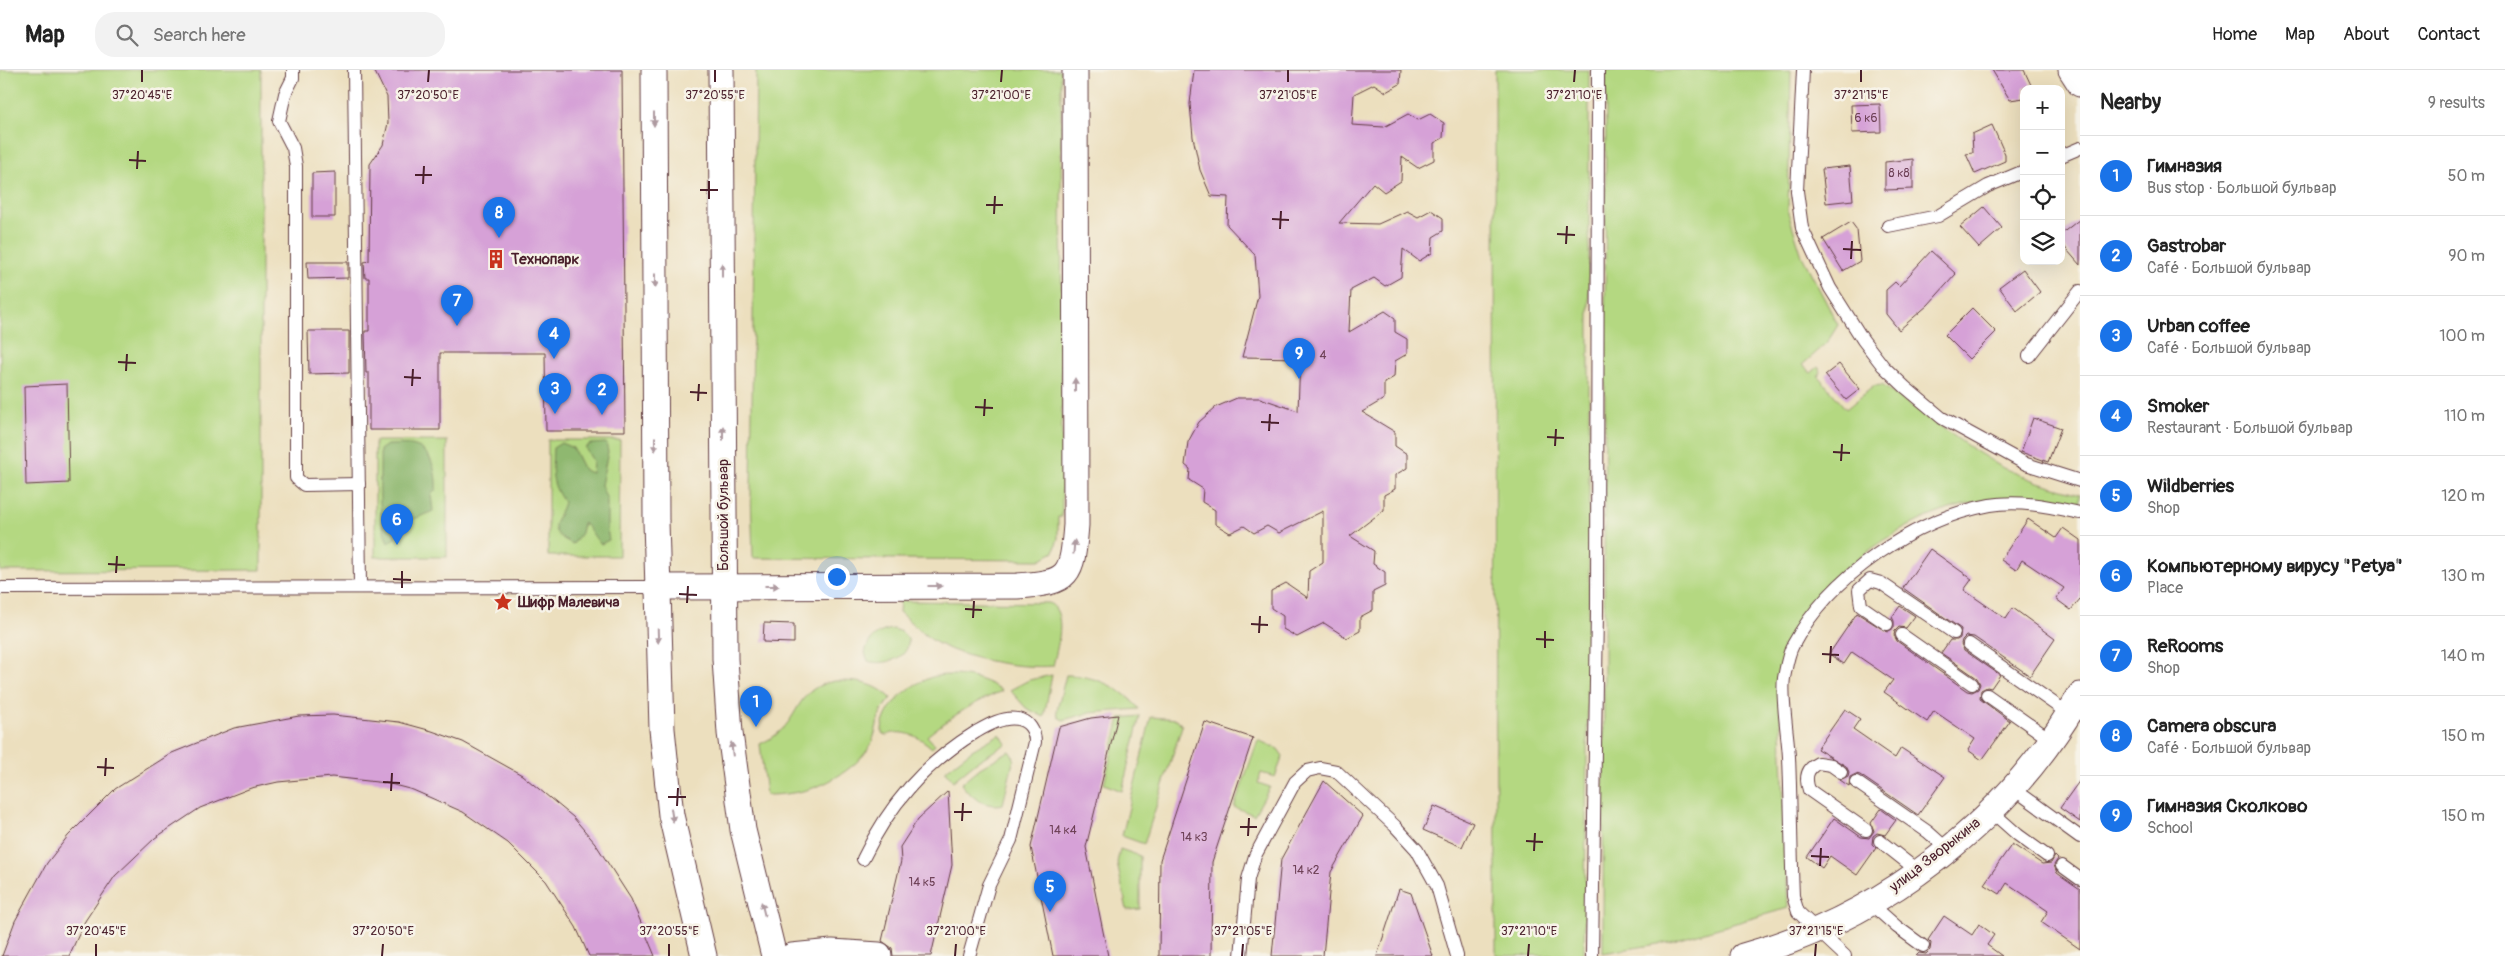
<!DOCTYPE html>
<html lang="en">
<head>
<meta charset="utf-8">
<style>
	:root { --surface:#fff; --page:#f2f2f2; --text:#222; --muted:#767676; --line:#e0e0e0; --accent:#1a73e8 }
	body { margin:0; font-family:Pangolin,sans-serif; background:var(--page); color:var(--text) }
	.controls { position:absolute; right:15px; top:15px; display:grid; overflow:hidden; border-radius:10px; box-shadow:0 5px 20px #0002 }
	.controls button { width:45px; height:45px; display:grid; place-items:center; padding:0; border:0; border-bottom:1px solid var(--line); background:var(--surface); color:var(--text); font:25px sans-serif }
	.you { position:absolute; left:836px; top:506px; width:18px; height:18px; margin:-12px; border:4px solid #fff; border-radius:50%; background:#1a73e8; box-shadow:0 0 0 8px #1a73e833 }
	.badge { display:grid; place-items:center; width:32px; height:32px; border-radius:50%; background:var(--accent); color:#fff; font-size:16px; font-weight:700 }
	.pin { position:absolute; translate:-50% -41px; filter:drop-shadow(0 1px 2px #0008) }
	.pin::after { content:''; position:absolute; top:26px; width:18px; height:15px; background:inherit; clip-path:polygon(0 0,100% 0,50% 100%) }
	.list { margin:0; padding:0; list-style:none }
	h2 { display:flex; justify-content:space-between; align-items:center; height:65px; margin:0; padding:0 20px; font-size:21px }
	h2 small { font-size:16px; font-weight:400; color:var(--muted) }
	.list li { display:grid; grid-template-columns:32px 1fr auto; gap:15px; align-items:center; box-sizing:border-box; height:80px; padding:0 20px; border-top:1px solid var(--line) }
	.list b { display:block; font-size:19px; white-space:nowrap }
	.list p { margin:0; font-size:16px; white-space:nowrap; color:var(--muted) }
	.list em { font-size:16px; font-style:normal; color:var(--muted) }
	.icon { flex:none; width:28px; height:28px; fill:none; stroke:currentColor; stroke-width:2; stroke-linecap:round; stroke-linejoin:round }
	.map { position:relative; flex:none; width:2080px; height:886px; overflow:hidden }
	header { display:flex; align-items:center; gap:30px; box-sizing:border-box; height:70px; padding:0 25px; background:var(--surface); border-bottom:1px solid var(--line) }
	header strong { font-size:24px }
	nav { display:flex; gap:28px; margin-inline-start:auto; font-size:18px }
	.search { width:350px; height:45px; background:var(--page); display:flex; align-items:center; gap:12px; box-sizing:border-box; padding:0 18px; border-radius:20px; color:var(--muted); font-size:19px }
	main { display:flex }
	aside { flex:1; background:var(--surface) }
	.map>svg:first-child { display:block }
</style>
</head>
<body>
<header>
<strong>Map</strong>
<div class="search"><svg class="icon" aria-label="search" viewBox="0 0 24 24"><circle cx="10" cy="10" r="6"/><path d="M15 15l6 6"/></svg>Search here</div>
<nav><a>Home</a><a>Map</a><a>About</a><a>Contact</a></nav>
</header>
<main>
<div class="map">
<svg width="2080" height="886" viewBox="0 0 2080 886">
	<rect width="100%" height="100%" fill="#f7f3e8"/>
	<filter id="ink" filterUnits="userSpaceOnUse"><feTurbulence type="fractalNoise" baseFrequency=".02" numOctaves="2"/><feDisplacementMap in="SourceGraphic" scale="10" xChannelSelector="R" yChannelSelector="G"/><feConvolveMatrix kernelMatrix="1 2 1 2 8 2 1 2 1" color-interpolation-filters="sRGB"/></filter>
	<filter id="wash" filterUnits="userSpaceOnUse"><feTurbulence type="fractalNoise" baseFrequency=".0096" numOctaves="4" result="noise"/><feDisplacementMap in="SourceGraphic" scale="20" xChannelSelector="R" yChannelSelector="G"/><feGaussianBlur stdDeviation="1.12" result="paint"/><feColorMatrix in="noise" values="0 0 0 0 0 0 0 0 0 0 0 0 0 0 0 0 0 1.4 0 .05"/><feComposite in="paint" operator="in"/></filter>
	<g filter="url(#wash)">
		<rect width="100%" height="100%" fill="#ecdfbe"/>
		<!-- green -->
		<g fill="#b4d881" stroke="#7f7c56">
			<polygon points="0,0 261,0 261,500 0,501"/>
			<polygon points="756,0 1061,0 1062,447 1058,447 1058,468 1054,482 1040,490 753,488 751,422"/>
			<polygon points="1495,0 1589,0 1589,541 1584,885 1496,886"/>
			<path d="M1606,0H1791L1788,142L1802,186L1838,255L1826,274L1802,295L1811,303L1818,297L1821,302L1818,306L1846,339L1874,316L1882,315L1968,376L2003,398L2038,412L2080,424V436C2054,431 2027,426 2001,429C1981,431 1960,435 1941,442C1885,461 1808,519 1786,576C1782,586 1781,599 1779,610L1788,838L1670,872L1603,883Z"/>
			<polygon points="548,370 620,370 619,486 548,486"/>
			<rect x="375" y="371" width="72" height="116"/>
			<path d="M900,531L1049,533C1068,542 1057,579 1053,596C1019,599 962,589 932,570C920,562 910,551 899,542Z"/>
			<path d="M893,559L902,562L908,569C911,589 883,596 868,591L865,583C868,568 878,561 893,559Z"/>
			<path d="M954,605C971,606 988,610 1002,621C975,632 950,647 927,666L935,675L932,678C921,668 909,661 893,663C888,664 887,667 882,663C881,640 906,617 927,609C935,605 945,605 954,605Z"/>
			<polygon points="1052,605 1044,647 1026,638 1010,620 1029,610"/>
			<path d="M1066,605C1093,605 1122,617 1139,639L1089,643L1063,650L1058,647L1057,640Z"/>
			<path d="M835,611C857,611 874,612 891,628C874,647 880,654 871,674C862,693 832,712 813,718C799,723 781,725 766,725L760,674C766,671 772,668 777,664C801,645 796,618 835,611Z"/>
			<polygon points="1140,646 1122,721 1104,714 1120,648"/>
			<polygon points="1151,647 1177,649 1182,656 1144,774 1122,766"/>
			<polygon points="1000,664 1006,674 976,692 953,711 945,701 972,680"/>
			<polygon points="1258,670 1278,679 1283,686 1275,707 1261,703 1258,713 1270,717 1254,745 1234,737"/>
			<path d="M1009,681L1014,688L1003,734C985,738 972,728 961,714L980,698Z"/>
			<polygon points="1120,779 1140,786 1140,839 1127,840 1117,793"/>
		</g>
		<!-- forest -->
		<g fill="#8fb86f" stroke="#6c6c4d">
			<path d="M561,373L573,378L584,400L592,403L593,391L585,378L590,374L606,373L608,382L601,415L607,430V459L609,470L601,474C593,467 591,458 583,453L581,463L573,474C543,460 558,453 564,432C550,413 552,401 553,378Z"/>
			<path d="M387,375C395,375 403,374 411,375C432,378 437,403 436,420L431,424L433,441L393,458L396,467L388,473C376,443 381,412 380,380Z"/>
		</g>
		<g id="blocks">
			<!-- building -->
			<g fill="#d6a1d7">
				<polygon points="374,0 622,0 625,361 546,361 545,283 440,283 440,360 369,360 369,303 366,303 365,261 369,261 369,208 365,208 364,192 369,191 370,94 383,75 388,53 387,27"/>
				<polygon points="1194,0 1401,0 1400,14 1386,22 1374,14 1354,24 1352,55 1384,57 1408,44 1418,50 1430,44 1444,53 1443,68 1434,73 1434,90 1418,98 1402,87 1401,111 1384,122 1373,113 1339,153 1378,154 1407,141 1418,147 1431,140 1443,148 1443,161 1433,167 1432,183 1419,191 1403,179 1401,207 1385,216 1374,208 1351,220 1349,262 1385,241 1395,248 1395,262 1407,269 1407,284 1395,291 1394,307 1384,313 1384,329 1362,342 1395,362 1395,376 1407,384 1407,398 1395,405 1395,419 1384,425 1384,440 1350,466 1374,481 1373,494 1385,502 1385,516 1373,522 1373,540 1360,547 1360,561 1347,568 1324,553 1297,567 1283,559 1283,546 1271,538 1271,521 1286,513 1308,528 1309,501 1323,492 1323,441 1279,463 1267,456 1254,463 1244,456 1230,463 1215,454 1215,440 1202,432 1203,419 1189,410 1190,399 1185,395 1188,372 1199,352 1216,337 1237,328 1260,328 1298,341 1300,288 1242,287 1258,226 1255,185 1227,155 1228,127 1211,126 1200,100 1193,67 1190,34"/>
				<polygon points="1992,0 2024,0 2031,15 2024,18 2024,28 2010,30"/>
				<polygon points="1880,34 1881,62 1852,63 1851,35"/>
				<polygon points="1992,55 2005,84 2005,91 1975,104 1966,84 1973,83 1972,64"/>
				<polygon points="1913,89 1913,119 1885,120 1885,92"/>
				<polygon points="1850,96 1853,130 1826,133 1822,99"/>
				<polygon points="335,102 335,147 312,147 312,103"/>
				<polygon points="1984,137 2002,158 1979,178 1960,157"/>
				<polygon points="2080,149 2080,195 2061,173 2061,164"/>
				<polygon points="1851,152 1857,160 1860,191 1843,201 1823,169"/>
				<polygon points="1931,181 1956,204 1928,235 1899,260 1886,244 1886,220 1895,212 1899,216"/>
				<polygon points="307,192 348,192 348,208 308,209"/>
				<polygon points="2023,199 2040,222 2017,241 1999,217"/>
				<polygon points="1972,238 1996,262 1969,289 1945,265"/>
				<polygon points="308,261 349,261 349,303 309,304"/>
				<polygon points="1839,294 1860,319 1846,330 1825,305"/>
				<polygon points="67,314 69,413 26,415 24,316"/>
				<polygon points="2033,348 2061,358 2048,392 2021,382"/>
				<polygon points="2028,449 2056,468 2063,458 2080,470 2080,529 2071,540 2056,529 2064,518 2022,490 2016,500 2001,490"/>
				<polygon points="1930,479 1972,509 1964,520 2006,549 2013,538 2055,569 2030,606 1974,567 1966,566 1962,570 1961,574 1964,580 2000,605 1991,618 1987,617 1981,620 1980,629 2010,651 1982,690 1968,680 1975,669 1934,641 1927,652 1884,622 1893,610 1852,582 1844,594 1829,584 1857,543 1887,562 1894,558 1894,551 1892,547 1900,536 1915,546 1906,558 1899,557 1895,561 1894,565 1897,571 1967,621 1972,622 1978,619 1980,614 1977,608 1941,583 1950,570 1957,570 1960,568 1961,559 1903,518"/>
				<polygon points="764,553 794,554 794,573 763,572"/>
				<polygon points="1845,639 1860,649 1853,659 1895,688 1901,678 1945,707 1918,745 1860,705 1856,704 1850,707 1849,716 1840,710 1848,706 1849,702 1846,696 1817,679"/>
				<polygon points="333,645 399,652 432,661 463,672 522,705 573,747 595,773 631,829 655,886 589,886 576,857 546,811 508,773 463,742 413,720 386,713 332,707 278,712 251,718 200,738 155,768 115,806 85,851 69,886 2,886 15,851 47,793 68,766 115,719 172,683 234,658 299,646"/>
				<polygon points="1118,645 1086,777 1108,886 1053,886 1031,777 1059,657 1091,648"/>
				<polygon points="1205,652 1253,668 1212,792 1211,886 1159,886 1160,790"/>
				<polygon points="2080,710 2080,752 2060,738"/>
				<polygon points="1324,711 1363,746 1331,802 1323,886 1272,886 1281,789"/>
				<polygon points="948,721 952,795 931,886 893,886 892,878 882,871 901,791 900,777 918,749"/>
				<polygon points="1434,736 1473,753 1462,777 1423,760"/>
				<polygon points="1881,739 1896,750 1885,765 1877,763 1873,766 1872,774 1876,778 1857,805 1830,786 1822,798 1807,787 1834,748 1861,767 1869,768 1874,761 1871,753"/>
				<polygon points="2012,774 2042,794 2051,793 2055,786 2058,789 2054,795 2057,803 2080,819 2080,879 2041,852 2048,841 2007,813 2000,824 1984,814"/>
				<polygon points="1399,819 1411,823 1433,886 1377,886"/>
				<polygon points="1944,846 1972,865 1979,854 1994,865 1987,875 2002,886 1916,886 1919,883 1926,884 1930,880 1931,873 1928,870"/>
			</g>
		</g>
	</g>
	<g filter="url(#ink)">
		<use href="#blocks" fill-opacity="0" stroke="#623c41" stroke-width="1"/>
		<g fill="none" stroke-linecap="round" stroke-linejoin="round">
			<!-- service casing -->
			<g stroke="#623c41" stroke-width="14">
				<g id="service">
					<polyline points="293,0 293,8 285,24 279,51 293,78 296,96 296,408 304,415 359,414"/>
					<polyline points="354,0 360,516"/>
					<polyline points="1803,0 1797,121 1802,158 1830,218 1863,270 1883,296 1905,317 1942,348 2026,394 2080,411"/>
					<polyline points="2061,86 2080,78"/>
					<polyline points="1888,156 1938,146 1988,116 2024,101"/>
					<polyline points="2029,286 2080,221"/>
					<polyline points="0,518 656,517"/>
					<polyline points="1887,554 1861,536 1859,520 1870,510 1881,513 1954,563"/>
					<polyline points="1902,565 1972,614"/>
					<polyline points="1969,574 2069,644"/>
					<polyline points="1987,625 2051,670"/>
					<path d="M1841,702L1831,695L1818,693C1806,699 1805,708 1809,720L1866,760"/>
					<polyline points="1856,712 1928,762 1947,779"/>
					<polyline points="2014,719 2080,767"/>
					<polyline points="1991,741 2018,765 2047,786"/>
					<polyline points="1880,771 1918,801"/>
					<path d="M863,789C889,735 924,694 976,662C988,655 1004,646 1018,649C1029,651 1035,661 1035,672L1011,770L989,815L969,886"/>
					<polyline points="2062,796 2080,809"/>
					<polyline points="1870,833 1897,857 1923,876"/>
					<polyline points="1241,886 1248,809 1255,786 1295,712 1307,701 1320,698 1336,701 1395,756 1417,780 1437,816 1457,886"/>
					<polyline points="1592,886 1597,541 1598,0"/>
					<path d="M1845,886L1798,842L1793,826C1791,780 1791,733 1789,687C1788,667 1781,625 1784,608C1786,598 1788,584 1793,575C1830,506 1914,449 1990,435C2021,430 2051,437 2080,443"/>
				</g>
			</g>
			<!-- minor casing -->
			<g stroke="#623c41" stroke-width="27">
				<g id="minor">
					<polyline points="654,0 656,451 662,659 671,745 704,886"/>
					<polyline points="721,0 725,589 730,663 743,760 774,886"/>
					<polyline points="2071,0 2080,14"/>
					<path d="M656,517L1017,516C1071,513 1072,505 1076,455L1075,0"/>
					<polyline points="792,886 832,882 879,885"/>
					<path d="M1743,886C1883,848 2008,751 2080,625"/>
				</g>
			</g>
			<!-- service -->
			<use href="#service" stroke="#fff" stroke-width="12"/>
			<!-- minor -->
			<use href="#minor" stroke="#fff" stroke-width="25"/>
		</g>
		<!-- one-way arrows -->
		<defs><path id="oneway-solid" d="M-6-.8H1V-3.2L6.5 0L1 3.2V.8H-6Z" transform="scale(1.25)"/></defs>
		<g fill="#ae9aa0">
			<use href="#oneway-solid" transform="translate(654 49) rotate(90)"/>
			<use href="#oneway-solid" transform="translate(722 200) rotate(-90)"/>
			<use href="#oneway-solid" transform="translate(655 211) rotate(90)"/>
			<use href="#oneway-solid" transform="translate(1075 315) rotate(-90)"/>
			<use href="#oneway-solid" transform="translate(723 363) rotate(-90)"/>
			<use href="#oneway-solid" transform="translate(655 374) rotate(90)"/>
			<use href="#oneway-solid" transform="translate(1074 477) rotate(-85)"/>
			<use href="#oneway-solid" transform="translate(772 516)"/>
			<use href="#oneway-solid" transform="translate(935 516)"/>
			<use href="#oneway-solid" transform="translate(658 566) rotate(88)"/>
			<use href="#oneway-solid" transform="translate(732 679) rotate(-97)"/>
			<use href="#oneway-solid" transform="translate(672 745) rotate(81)"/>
			<use href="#oneway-solid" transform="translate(763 839) rotate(-104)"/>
		</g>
	</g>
	<!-- ticks -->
	<path fill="none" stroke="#4a1f2b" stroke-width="2" d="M142,12V0M428,12L429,0M715,12V0M1001,12L1002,0M1288,12V0M1574,12L1575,0M1861,12V0M129,90L146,91M137,99L138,81M415,105H432M423,114L424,96M700,120H718M709,129V111M986,135H1003M994,144L995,126M1272,149L1289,150M1280,159L1281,141M1557,164L1575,165M1566,174L1567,156M1843,179L1861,180M1851,189L1852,171M118,292L136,293M126,301L127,284M404,307L421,308M412,316L413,299M690,322L707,323M698,331L699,314M975,337L993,338M984,346L985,329M1261,352L1279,353M1269,361L1270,344M1547,367L1564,368M1555,376L1556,359M1833,382L1850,383M1841,391L1842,374M108,494L125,495M116,503L117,486M393,509L411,510M402,518V501M679,524L697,525M687,533L688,516M965,539L982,540M973,548L974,531M1251,554L1268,555M1259,563L1260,546M1536,569L1554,570M1545,578V561M1822,584L1839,585M1830,593L1831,576M97,697L114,698M105,706L106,688M383,712L400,713M391,721L392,703M668,727H686M677,736L678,718M954,742H972M962,751L963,733M1240,757H1257M1248,766L1249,748M1526,771L1543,772M1534,781L1535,763M1811,786L1829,787M1820,796L1821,778M96,886V874M382,886L383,874M669,886V874M955,886L956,874M1242,886L1243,874M1528,886L1529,874M1815,886L1816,874"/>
	<!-- icons -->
	<defs>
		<g id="building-bare" transform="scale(1.5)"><path d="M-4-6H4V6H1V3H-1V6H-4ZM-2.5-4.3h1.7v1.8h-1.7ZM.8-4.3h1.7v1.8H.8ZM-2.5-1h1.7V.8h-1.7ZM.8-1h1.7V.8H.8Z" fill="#c8321e" stroke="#f7f3e8" stroke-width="2.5" paint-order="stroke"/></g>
		<g id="sight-bare" transform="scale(1.5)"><path d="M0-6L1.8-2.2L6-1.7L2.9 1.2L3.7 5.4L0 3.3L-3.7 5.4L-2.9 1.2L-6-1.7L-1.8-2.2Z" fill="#c8321e" stroke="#f7f3e8" stroke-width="2.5" paint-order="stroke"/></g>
	</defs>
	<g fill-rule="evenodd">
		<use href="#building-bare" x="496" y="189"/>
		<use href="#sight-bare" x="503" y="532"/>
	</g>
	<g text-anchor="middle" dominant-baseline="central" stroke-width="5" stroke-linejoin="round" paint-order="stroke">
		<!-- number labels -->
		<g font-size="12" fill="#6d4056">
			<text x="1866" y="48">6 к6</text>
			<text x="1899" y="103">8 к8</text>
			<text x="1323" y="285">4</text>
			<text x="1063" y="760">14 к4</text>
			<text x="1194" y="767">14 к3</text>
			<text x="1306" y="800">14 к2</text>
			<text x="922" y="812">14 к5</text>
		</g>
		<!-- poi labels -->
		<g font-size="15" font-weight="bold" fill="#4a1f2b" stroke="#f7f3e8" text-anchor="start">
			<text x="511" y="189">Технопарк</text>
			<text x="518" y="532">Шифр Малевича</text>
		</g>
		<!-- street labels -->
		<g font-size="15" fill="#4a1f2b" stroke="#f7f3e8">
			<text transform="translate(723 445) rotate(-90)">Большой бульвар</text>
			<text transform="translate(1935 785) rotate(-38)">улица Зворыкина</text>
		</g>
	</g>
	<g font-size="12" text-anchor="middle" fill="#4a1f2b" stroke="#f7f3e8" stroke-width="5" stroke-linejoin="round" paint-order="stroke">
		<text x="142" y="29">37°20'45"E</text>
		<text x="428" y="29">37°20'50"E</text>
		<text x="715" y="29">37°20'55"E</text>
		<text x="1001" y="29">37°21'00"E</text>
		<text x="1288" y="29">37°21'05"E</text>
		<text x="1574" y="29">37°21'10"E</text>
		<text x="1861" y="29">37°21'15"E</text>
		<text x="96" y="865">37°20'45"E</text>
		<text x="383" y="865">37°20'50"E</text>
		<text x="669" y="865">37°20'55"E</text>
		<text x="956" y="865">37°21'00"E</text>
		<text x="1243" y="865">37°21'05"E</text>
		<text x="1529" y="865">37°21'10"E</text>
		<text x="1816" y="865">37°21'15"E</text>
	</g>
</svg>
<div class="controls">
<button>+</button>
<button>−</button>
<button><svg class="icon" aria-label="locate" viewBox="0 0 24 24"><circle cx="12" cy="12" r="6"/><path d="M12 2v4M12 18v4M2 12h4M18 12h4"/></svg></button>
<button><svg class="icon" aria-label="layers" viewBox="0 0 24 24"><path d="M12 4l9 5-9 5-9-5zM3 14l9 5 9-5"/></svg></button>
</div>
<div class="you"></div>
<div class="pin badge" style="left:756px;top:657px">1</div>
<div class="pin badge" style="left:602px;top:345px">2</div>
<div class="pin badge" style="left:555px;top:344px">3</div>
<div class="pin badge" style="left:554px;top:289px">4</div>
<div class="pin badge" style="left:1050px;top:842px">5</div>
<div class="pin badge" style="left:397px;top:475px">6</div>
<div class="pin badge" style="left:457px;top:256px">7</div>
<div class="pin badge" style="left:499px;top:168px">8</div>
<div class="pin badge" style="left:1299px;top:309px">9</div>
</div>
<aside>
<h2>Nearby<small>9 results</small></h2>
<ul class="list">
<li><span class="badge">1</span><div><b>Гимназия</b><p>Bus stop · Большой бульвар</p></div><em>50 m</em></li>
<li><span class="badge">2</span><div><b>Gastrobar</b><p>Café · Большой бульвар</p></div><em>90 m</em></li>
<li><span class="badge">3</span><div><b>Urban coffee</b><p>Café · Большой бульвар</p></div><em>100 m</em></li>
<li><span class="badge">4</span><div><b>Smoker</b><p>Restaurant · Большой бульвар</p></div><em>110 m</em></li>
<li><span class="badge">5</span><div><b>Wildberries</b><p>Shop</p></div><em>120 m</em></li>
<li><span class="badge">6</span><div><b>Компьютерному вирусу &quot;Petya&quot;</b><p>Place</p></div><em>130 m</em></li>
<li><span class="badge">7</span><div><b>ReRooms</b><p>Shop</p></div><em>140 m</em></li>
<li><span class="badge">8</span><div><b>Camera obscura</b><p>Café · Большой бульвар</p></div><em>150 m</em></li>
<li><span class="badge">9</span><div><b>Гимназия Сколково</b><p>School</p></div><em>150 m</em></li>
</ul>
</aside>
</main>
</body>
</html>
